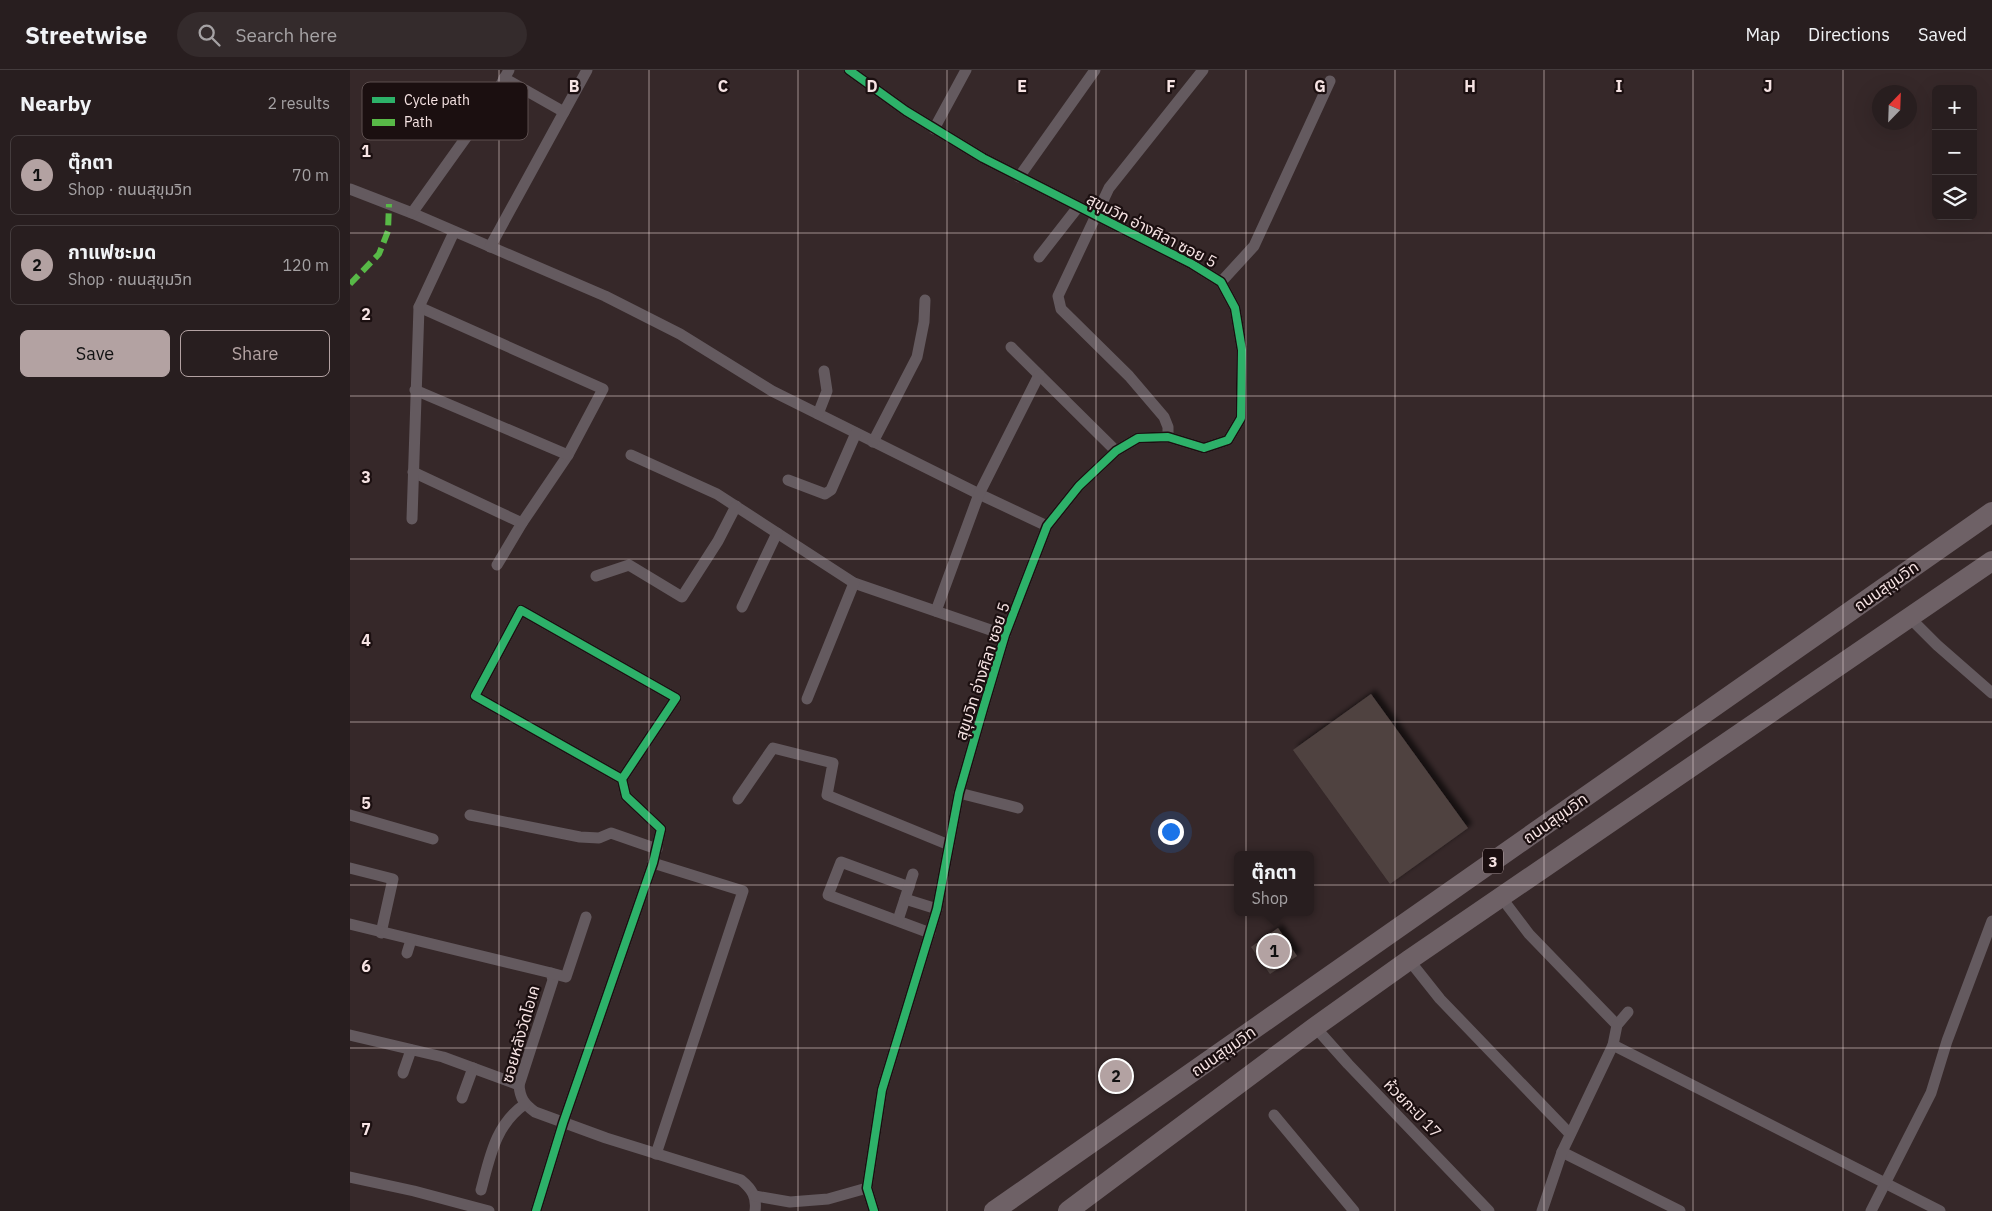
<!DOCTYPE html>
<html lang="en">
<head>
<meta charset="utf-8">
<style>
	:root { --surface:#281e1f; --page:#342b2c; --text:#f1f3f6; --muted:#a5a2a4; --line:#443c3d; --accent:#b3a2a2 }
	body { margin:0; font-family:"IBM Plex Sans","Noto Sans Thai",sans-serif; background:var(--page); color:var(--text) }
	.controls { position:absolute; right:15px; top:15px; display:grid; overflow:hidden; border-radius:8px; box-shadow:0 5px 20px #0002 }
	.controls button { width:45px; height:45px; display:grid; place-items:center; padding:0; border:0; border-bottom:1px solid var(--line); background:var(--surface); color:var(--text); font:25px sans-serif }
	.compass { position:absolute; left:1522px; top:15px; width:45px; height:45px; border-radius:50%; background:var(--surface); box-shadow:0 5px 20px #0002; rotate:23deg }
	.you { position:absolute; left:820px; top:761px; width:18px; height:18px; margin:-12px; border:4px solid #fff; border-radius:50%; background:#1a73e8; box-shadow:0 0 0 8px #1a73e833 }
	.badge { display:grid; place-items:center; width:32px; height:32px; border-radius:50%; background:var(--accent); color:#111; font-size:16px; font-weight:700 }
	.pin { position:absolute; translate:-50% -50%; border:2px solid #fff; box-shadow:0 1px 5px #0006 }
	.popup { position:absolute; left:884px; top:781px; width:80px; height:65px; box-sizing:border-box; display:grid; place-content:center; border-radius:8px; background:var(--surface); filter:drop-shadow(0 1px 4px #0005); font-size:16px; white-space:nowrap; color:var(--muted) }
	.popup b { font-size:19px; color:var(--text) }
	.popup::after { content:''; position:absolute; left:50%; top:100%; margin-left:-10px; border:10px solid transparent; border-top-color:var(--surface) }
	.list { margin:0; padding:0; list-style:none }
	h2 { display:flex; justify-content:space-between; align-items:center; height:65px; margin:0; padding:0 20px; font-size:21px }
	h2 small { font-size:16px; font-weight:400; color:var(--muted) }
	.list li { display:grid; grid-template-columns:32px 1fr auto; gap:15px; align-items:center; box-sizing:border-box; height:80px; margin:0 10px 10px; padding:0 10px; border:1px solid var(--line); border-radius:8px }
	.list b { display:block; font-size:19px; white-space:nowrap }
	.list p { margin:0; font-size:16px; white-space:nowrap; color:var(--muted) }
	.list em { font-size:16px; font-style:normal; color:var(--muted) }
	.actions { display:flex; gap:10px; padding:15px 20px }
	.actions a { flex:1; padding:11px 0; border:1px solid var(--accent); border-radius:8px; text-align:center; font-size:18px; color:var(--accent) }
	.actions .main { background:var(--accent); color:#111 }
	.icon { flex:none; width:28px; height:28px; fill:none; stroke:currentColor; stroke-width:2; stroke-linecap:round; stroke-linejoin:round }
	.map { position:relative; flex:none; width:1642px; height:1141px; overflow:hidden }
	header { display:flex; align-items:center; gap:30px; box-sizing:border-box; height:70px; padding:0 25px; background:var(--surface); border-bottom:1px solid var(--line) }
	header strong { font-size:24px }
	nav { display:flex; gap:28px; margin-inline-start:auto; font-size:18px }
	.search { width:350px; height:45px; background:var(--page); display:flex; align-items:center; gap:12px; box-sizing:border-box; padding:0 18px; border-radius:28px; color:var(--muted); font-size:19px }
	main { display:flex }
	aside { flex:1; background:var(--surface) }
	.map>svg:first-child { display:block }
</style>
</head>
<body>
<header>
<strong>Streetwise</strong>
<div class="search"><svg class="icon" aria-label="search" viewBox="0 0 24 24"><circle cx="10" cy="10" r="6"/><path d="M15 15l6 6"/></svg>Search here</div>
<nav><a>Map</a><a>Directions</a><a>Saved</a></nav>
</header>
<main>
<aside>
<h2>Nearby<small>2 results</small></h2>
<ul class="list">
<li><span class="badge">1</span><div><b>ตุ๊กตา</b><p>Shop · ถนนสุขุมวิท</p></div><em>70 m</em></li>
<li><span class="badge">2</span><div><b>กาแฟชะมด</b><p>Shop · ถนนสุขุมวิท</p></div><em>120 m</em></li>
</ul>
<div class="actions"><a class="main">Save</a><a>Share</a></div>
</aside>
<div class="map">
<svg width="1642" height="1141" viewBox="0 0 1642 1141">
	<defs>
		<filter id="shadow"><feDropShadow dx="4.5" dy="-4.5" stdDeviation="2.5" flood-color="#0009"/></filter>
	</defs>
	<rect width="100%" height="100%" fill="#362829"/>
	<!-- building -->
	<g fill="#4f4341" filter="url(#shadow)">
		<polygon points="1021,624 1118,758 1040,814 943,680"/>
		<polygon points="928,858 947,886 920,904 901,877"/>
	</g>
	<g fill="none" stroke-linecap="round" stroke-linejoin="round">
		<!-- minor -->
		<g stroke="#645a5f" stroke-width="11">
			<polyline points="499,0 556,41 633,88 842,194 871,212 885,238 892,280 891,348 878,370 854,378 818,367 788,368 766,381 729,416 697,456 655,565 633,639 609,723 587,839 532,1020 517,1118 524,1141"/>
			<polyline points="154,8 214,42"/>
			<polyline points="584,59 616,0"/>
			<polyline points="669,107 745,0"/>
			<polyline points="0,119 62,143 255,226 330,264 422,321 629,424 697,456"/>
			<polyline points="62,143 140,34 159,0"/>
			<polyline points="140,177 237,0"/>
			<polyline points="689,187 728,137"/>
			<polyline points="871,212 904,176 980,11"/>
			<polyline points="69,237 253,319 218,385 172,453 147,495"/>
			<polyline points="661,277 766,381"/>
			<polyline points="65,320 218,385"/>
			<polyline points="468,344 477,321 474,301"/>
			<polyline points="818,367 818,357 814,347 779,306 711,239 708,226 759,118 853,0"/>
			<polyline points="523,372 567,287 574,252 575,230"/>
			<polyline points="281,385 367,424 504,513 655,565"/>
			<polyline points="63,402 172,453"/>
			<polyline points="438,410 475,424 481,420 506,363"/>
			<polyline points="62,449 69,237 104,162"/>
			<polyline points="246,506 279,495 332,527 368,471 386,436"/>
			<polyline points="392,537 427,463"/>
			<polyline points="586,541 629,424 689,305"/>
			<polyline points="1560,548 1587,575 1642,623"/>
			<polyline points="457,629 504,513"/>
			<polyline points="609,723 668,738"/>
			<polyline points="388,729 423,678 483,693 477,725 599,775"/>
			<polyline points="0,745 83,769"/>
			<polyline points="120,745 230,767 249,768 261,763 307,779"/>
			<polyline points="303,793 393,821 306,1084"/>
			<polyline points="0,798 43,809 31,863"/>
			<polyline points="559,817 491,792 478,825 580,863"/>
			<polyline points="1151,827 1179,864 1267,955"/>
			<polyline points="555,829 587,839"/>
			<polyline points="548,850 563,804"/>
			<path d="M0,854L201,903L203,910L169,1015C170,1028 174,1034 185,1042L256,1068L391,1110C402,1119 407,1127 405,1141"/>
			<polyline points="57,883 61,870"/>
			<polyline points="1059,890 1090,929 1220,1064"/>
			<polyline points="201,903 216,907 236,847"/>
			<polyline points="965,957 998,994 1139,1141"/>
			<polyline points="0,965 93,987 169,1015"/>
			<polyline points="1263,975 1590,1141"/>
			<polyline points="53,1003 61,980"/>
			<polyline points="112,1028 123,998"/>
			<polyline points="924,1045 1004,1141"/>
			<polyline points="1212,1082 1330,1141"/>
			<polyline points="0,1107 64,1121 139,1141"/>
			<path d="M131,1120C140,1087 145,1055 175,1034"/>
			<polyline points="405,1126 440,1132 478,1129 517,1118"/>
			<polyline points="186,1141 213,1053 303,793 311,759 276,726 272,709 125,626 171,540 326,628 272,709"/>
			<polyline points="1192,1141 1212,1082 1263,975 1267,955 1278,942"/>
			<polyline points="1521,1141 1581,1023 1597,971 1642,851"/>
		</g>
		<!-- trunk -->
		<g stroke="#6e6166" stroke-width="20">
			<polyline points="644,1141 1642,442"/>
			<polyline points="718,1141 965,957 1059,890 1642,491"/>
		</g>
		<!-- quiet -->
		<polyline stroke="#58b947" stroke-width="6" stroke-dasharray="12 6" stroke-linecap="butt" points="0,214 29,184 38,161 39,134"/>
		<!-- cycleway casing -->
		<g stroke="#1b0f10" stroke-width="11">
			<g id="cycleway">
				<polyline points="499,0 556,41 633,88 842,194 871,212 885,238 892,280 891,348 878,370 854,378 818,367 788,368 766,381 729,416 697,456 655,565 633,639 609,723 587,839 532,1020 517,1118 524,1141"/>
				<polyline points="186,1141 213,1053 303,793 311,759 276,726 272,709 125,626 171,540 326,628 272,709"/>
			</g>
		</g>
		<!-- cycleway -->
		<use href="#cycleway" stroke="#2db169" stroke-width="8"/>
	</g>
	<!-- grid -->
	<path fill="none" stroke="#f6e3e3" stroke-width="1" stroke-opacity="0.55" d="M149,0V1141M299,0V1141M448,0V1141M597,0V1141M746,0V1141M896,0V1141M1045,0V1141M1194,0V1141M1343,0V1141M1493,0V1141M0,163H1642M0,326H1642M0,489H1642M0,652H1642M0,815H1642M0,978H1642"/>
	<g text-anchor="middle" dominant-baseline="central" stroke-width="4.5" stroke-linejoin="round" paint-order="stroke">
		<!-- shield labels -->
		<rect fill="#1b0f10" stroke="#b4a3a4" stroke-width="1" x="1133" y="778.5" width="20" height="25" rx="4"/>
		<g font-size="15" font-weight="bold" fill="#f6e3e3">
			<text x="1143" y="791">3</text>
		</g>
		<!-- street labels -->
		<g font-size="16" fill="#f6e3e3" stroke="#1b0f10">
			<text transform="translate(802 160) rotate(27)">สุขุมวิท อ่างศิลา ซอย 5</text>
			<text transform="translate(1536 516) rotate(-35)">ถนนสุขุมวิท</text>
			<text transform="translate(632 601) rotate(-72)">สุขุมวิท อ่างศิลา ซอย 5</text>
			<text transform="translate(1205 748) rotate(-35)">ถนนสุขุมวิท</text>
			<text transform="translate(170 964) rotate(-74)">ซอยหลังวัดโอเค</text>
			<text transform="translate(873 981) rotate(-35)">ถนนสุขุมวิท</text>
			<text transform="translate(1063 1038) rotate(46)">ห้วยกะปิ 17</text>
		</g>
	</g>
	<!-- legend -->
	<rect x="12" y="12" width="166" height="58" rx="8" fill="#1b0f10" stroke="#5d4f4f" stroke-width="1"/>
	<rect x="22" y="27" width="23" height="6" fill="#2db169"/>
	<rect x="22" y="49" width="23" height="7" fill="#58b947"/>
	<g font-size="14" fill="#f6e3e3">
		<text x="54" y="35">Cycle path</text>
		<text x="54" y="57">Path</text>
	</g>
	<g font-size="16" text-anchor="middle" font-weight="bold" fill="#f6e3e3" stroke="#1b0f10" stroke-width="4.5" stroke-linejoin="round" paint-order="stroke">
		<text x="224" y="22">B</text>
		<text x="373" y="22">C</text>
		<text x="522" y="22">D</text>
		<text x="672" y="22">E</text>
		<text x="821" y="22">F</text>
		<text x="970" y="22">G</text>
		<text x="1120" y="22">H</text>
		<text x="1269" y="22">I</text>
		<text x="1418" y="22">J</text>
		<text x="16" y="87">1</text>
		<text x="16" y="250">2</text>
		<text x="16" y="413">3</text>
		<text x="16" y="576">4</text>
		<text x="16" y="739">5</text>
		<text x="16" y="902">6</text>
		<text x="16" y="1065">7</text>
	</g>
</svg>
<div class="controls">
<button>+</button>
<button>−</button>
<button><svg class="icon" aria-label="layers" viewBox="0 0 24 24"><path d="M12 4l9 5-9 5-9-5zM3 14l9 5 9-5"/></svg></button>
</div>
<svg class="compass" viewBox="-18 -18 36 36"><path d="M0-13l5 13h-10z" fill="#e53935"/><path d="M0 13l5-13h-10z" fill="#a5a2a4"/></svg>
<div class="you"></div>
<div class="pin badge" style="left:924px;top:881px">1</div>
<div class="popup"><b>ตุ๊กตา</b>Shop</div>
<div class="pin badge" style="left:766px;top:1006px">2</div>
</div>
</main>
</body>
</html>
